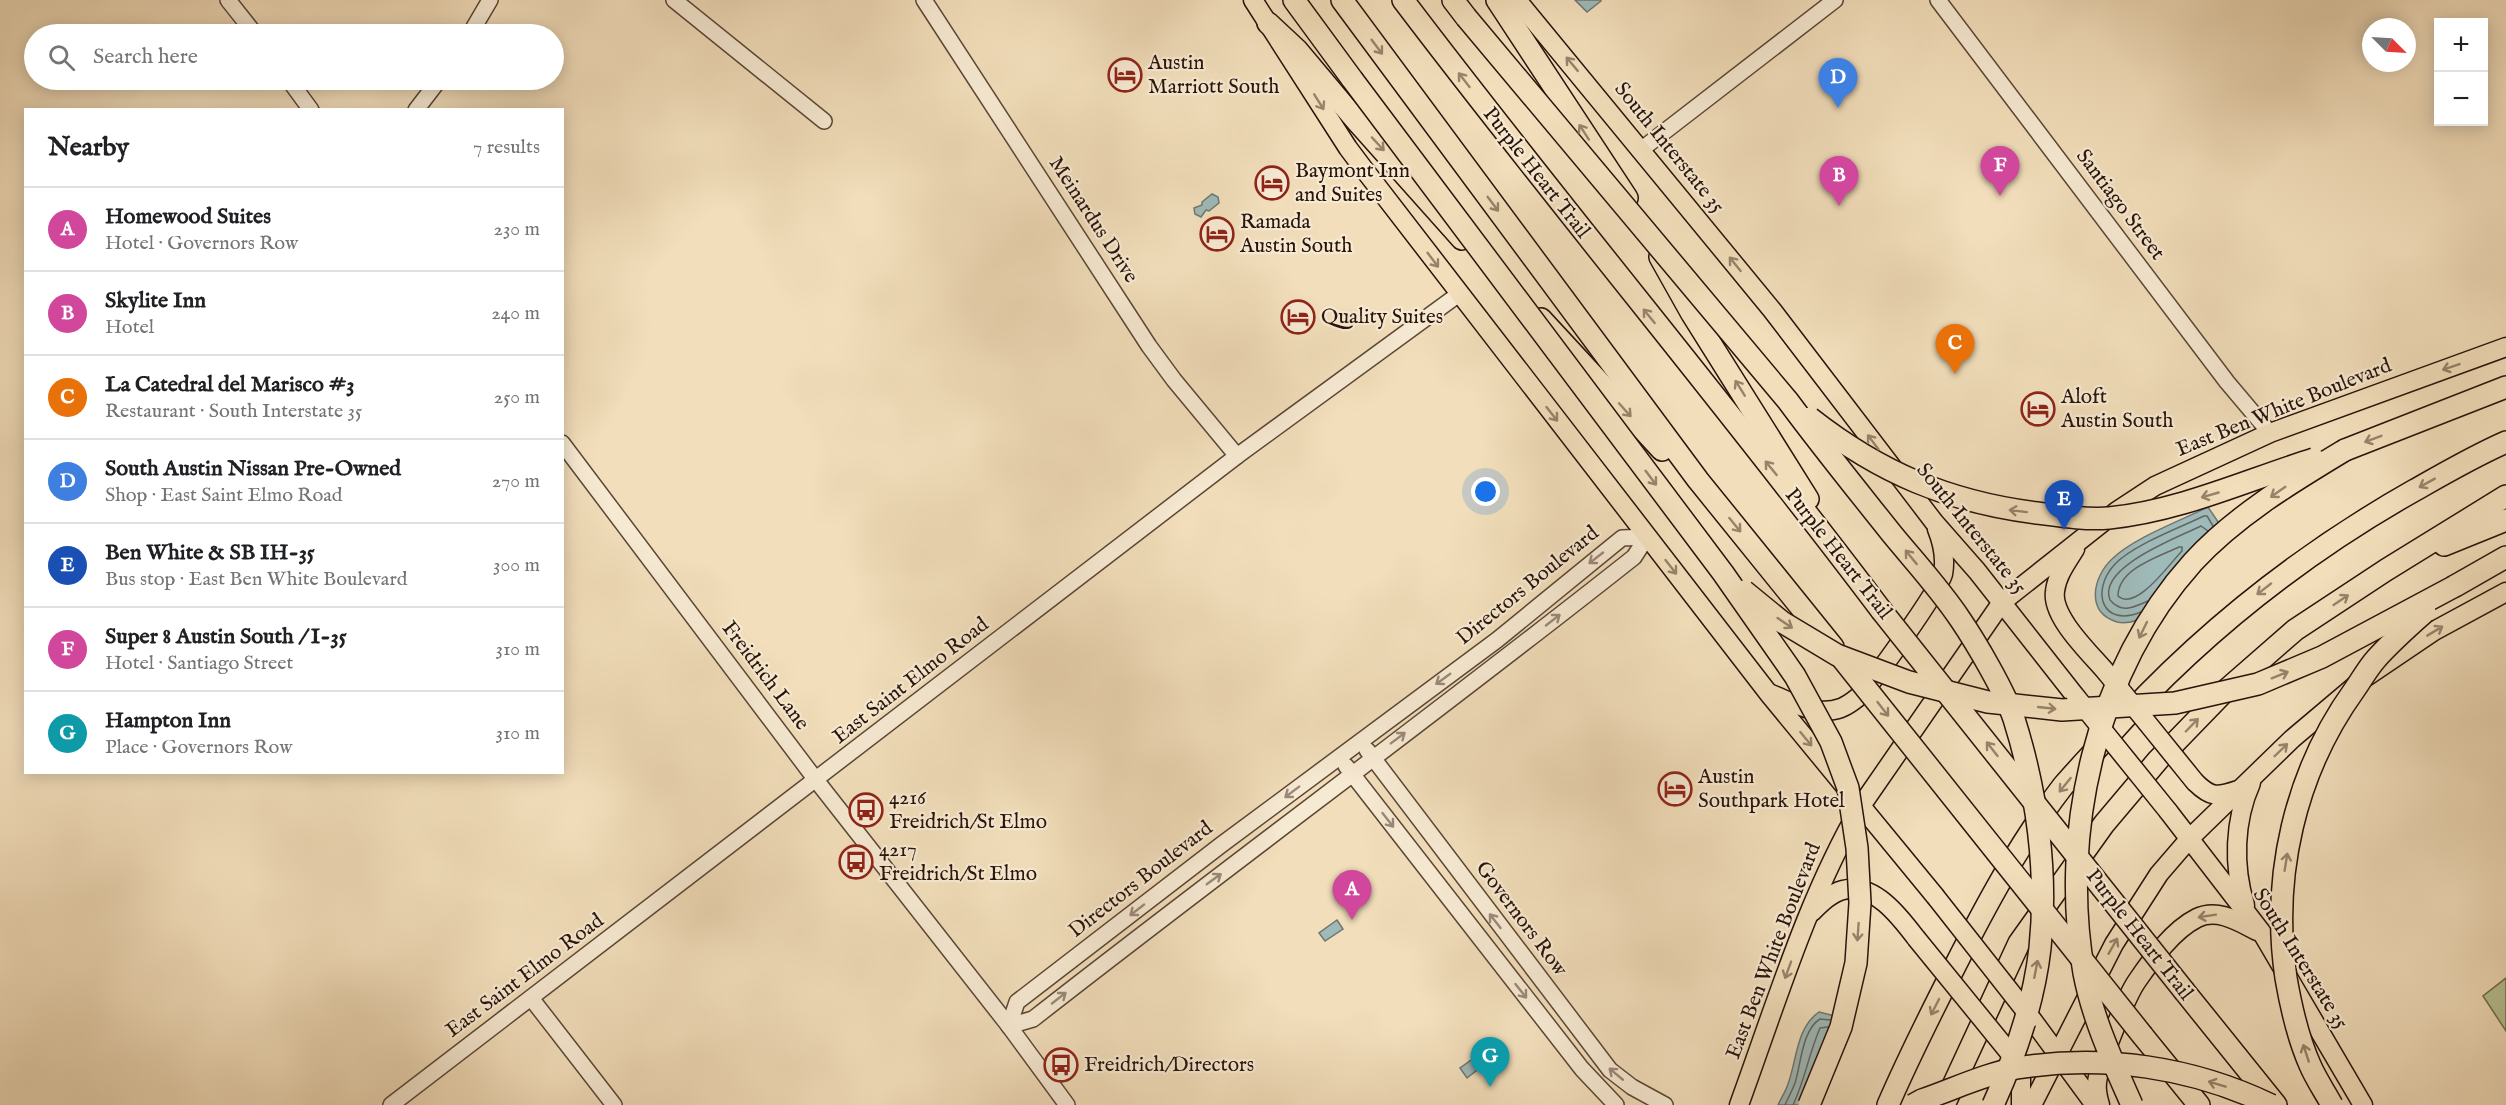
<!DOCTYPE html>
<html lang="en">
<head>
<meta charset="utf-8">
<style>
	:root { --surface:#fff; --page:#f2f2f2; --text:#202124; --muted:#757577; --line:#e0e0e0; --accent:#b45309 }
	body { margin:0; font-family:"IM FELL English",serif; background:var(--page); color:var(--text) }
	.controls { position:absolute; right:18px; top:18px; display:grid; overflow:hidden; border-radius:0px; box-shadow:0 3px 15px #0003 }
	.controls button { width:54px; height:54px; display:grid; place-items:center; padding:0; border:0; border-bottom:2px solid var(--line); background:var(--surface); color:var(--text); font:30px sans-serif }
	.compass { position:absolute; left:2362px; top:18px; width:54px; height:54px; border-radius:50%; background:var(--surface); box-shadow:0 3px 15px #0003; rotate:114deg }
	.you { position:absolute; left:1486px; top:492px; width:21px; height:21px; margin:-15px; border:4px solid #fff; border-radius:50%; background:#1a73e8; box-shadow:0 0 0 9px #1a73e833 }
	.badge { display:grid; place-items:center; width:39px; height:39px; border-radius:50%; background:var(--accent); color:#fff; font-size:20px; font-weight:700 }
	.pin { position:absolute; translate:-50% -50px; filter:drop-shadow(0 2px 3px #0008) }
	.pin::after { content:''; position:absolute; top:32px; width:21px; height:18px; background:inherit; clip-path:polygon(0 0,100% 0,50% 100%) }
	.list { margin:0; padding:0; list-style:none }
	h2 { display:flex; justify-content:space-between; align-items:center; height:78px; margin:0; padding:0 24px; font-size:26px }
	h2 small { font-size:20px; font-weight:400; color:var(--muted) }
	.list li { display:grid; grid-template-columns:39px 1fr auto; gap:18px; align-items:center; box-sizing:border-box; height:84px; padding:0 24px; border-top:2px solid var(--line) }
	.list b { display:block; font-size:22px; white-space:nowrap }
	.list p { margin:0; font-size:20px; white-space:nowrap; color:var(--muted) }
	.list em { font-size:20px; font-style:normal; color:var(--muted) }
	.icon { flex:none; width:33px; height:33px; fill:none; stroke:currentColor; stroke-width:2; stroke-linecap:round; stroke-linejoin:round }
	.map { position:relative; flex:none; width:2506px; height:1105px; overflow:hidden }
	.search { position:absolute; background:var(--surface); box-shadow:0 3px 15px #0003; left:24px; top:24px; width:540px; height:66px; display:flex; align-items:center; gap:15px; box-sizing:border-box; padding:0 21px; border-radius:33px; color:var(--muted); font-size:22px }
	.panel { position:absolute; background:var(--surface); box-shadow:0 3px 15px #0003; left:24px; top:108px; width:540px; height:666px; border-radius:0px }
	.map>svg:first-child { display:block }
</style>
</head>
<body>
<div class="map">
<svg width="2506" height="1105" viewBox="0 0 2506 1105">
	<rect width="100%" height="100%" fill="#f2debb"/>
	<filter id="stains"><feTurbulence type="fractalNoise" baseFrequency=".00333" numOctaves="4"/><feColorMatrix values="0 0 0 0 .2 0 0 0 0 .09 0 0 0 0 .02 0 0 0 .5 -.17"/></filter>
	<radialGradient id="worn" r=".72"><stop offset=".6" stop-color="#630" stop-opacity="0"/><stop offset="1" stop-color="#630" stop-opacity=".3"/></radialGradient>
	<!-- green -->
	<polygon fill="#b7c293" stroke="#706a4e" stroke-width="1.5" points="2506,978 2506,1031 2483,996"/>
	<!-- water -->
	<g fill="#9ebab9" stroke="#6f7773" stroke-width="1.5">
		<polygon points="1575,0 1600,0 1601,1 1587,12"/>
		<polygon points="1212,194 1218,197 1219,203 1209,211 1206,210 1201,217 1195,214 1194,208 1202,205 1202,202"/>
		<path d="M2208,507L2229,538C2212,555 2195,573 2178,590C2172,597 2164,608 2156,612C2145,618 2129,625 2117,622C2085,612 2093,577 2112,559C2133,538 2180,521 2208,507Z"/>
		<polygon points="1337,920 1343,929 1325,941 1319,933"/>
		<path d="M1819,1012L1839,1017L1820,1105H1778C1781,1098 1786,1091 1788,1084C1797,1060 1796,1028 1819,1012Z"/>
		<polygon points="1474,1058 1481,1067 1467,1078 1460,1068"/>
	</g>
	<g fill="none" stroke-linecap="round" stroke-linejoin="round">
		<!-- shore -->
		<g stroke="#636662" stroke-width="1.5">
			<path d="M2179,547H2182V551C2170,563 2136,612 2118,596C2118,569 2158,557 2179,547Z"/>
			<path d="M2148,601C2134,607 2122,614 2110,600C2097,567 2179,537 2201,526L2208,531"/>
			<path d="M2141,612C2102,628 2090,591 2115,564C2133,545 2179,528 2204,516H2207L2213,526"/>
			<path d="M1785,1105C1788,1098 1792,1091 1795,1083C1801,1064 1802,1030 1820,1019L1830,1020"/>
			<path d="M1793,1105C1805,1080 1809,1053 1820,1028L1828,1027"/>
		</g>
		<!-- minor casing -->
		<g stroke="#5a4636" stroke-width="18">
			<g id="minor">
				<polyline points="228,0 255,34"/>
				<polyline points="674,0 824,121"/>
				<polyline points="924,0 1149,346 1174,380 1237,456"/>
				<polyline points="1938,0 2227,382 2270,433"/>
				<polyline points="470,34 490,0"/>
				<polyline points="289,80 311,110"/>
				<polyline points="416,110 439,80"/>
				<polyline points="1642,149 1835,0"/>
				<polyline points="562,443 816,780 1009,1026 1067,1105"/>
				<polyline points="1367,750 1610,1070 1632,1087 1665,1105"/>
				<polyline points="1346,766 1582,1069 1616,1105"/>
				<polyline points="531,998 614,1105"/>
				<polyline points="1009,1026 1017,1002 1221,845 1497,640 1622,538 1647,537"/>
				<path d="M1009,1026L1033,1019C1232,863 1436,714 1634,557L1647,537"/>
				<polyline points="391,1105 1237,456 1459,294"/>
			</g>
		</g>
		<!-- major casing -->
		<g stroke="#28130a" stroke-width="21">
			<g id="major">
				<polyline points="1253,0 1348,148 1363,168 1769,694 1935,896"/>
				<polyline points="1517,0 1772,310 1934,522 1977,571 2076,697"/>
				<path d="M2075,549C2067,562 2057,575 2055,591C2051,617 2090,653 2106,672"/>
				<path d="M1771,694C1794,703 1816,717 1841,708C1846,706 1852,702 1857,698C1871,686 1939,590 1943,574C1946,558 1943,544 1937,529"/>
				<path d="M2195,782C2211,798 2217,797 2238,790"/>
				<polyline points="2168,811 2262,933 2363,1105"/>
				<path d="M2245,905C2233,866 2234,821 2251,783"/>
				<path d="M1812,912C1821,903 1831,893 1843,890C1874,882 1900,917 1916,938"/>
				<polyline points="2031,1018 2095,1105"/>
				<polyline points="2013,1057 2021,1076 2021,1105"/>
				<path d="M1739,1105C1776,1004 1807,899 1861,806L2002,602L2117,511L2155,486L2270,433L2506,347"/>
				<polyline points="2032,1105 2114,944 2159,874 2190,838 2292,739 2363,679 2434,631 2506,592"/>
				<path d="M2100,1105C2098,1098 2096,1090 2097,1083C2098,1066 2127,995 2137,981C2152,959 2173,930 2197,918C2218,908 2239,922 2257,931"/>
			</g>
		</g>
		<!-- highway casing -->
		<g stroke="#28130a" stroke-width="24">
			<g id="highway">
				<polyline points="1294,0 1352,79"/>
				<polyline points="1342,0 1698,480 1833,647"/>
				<path d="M1403,0C1559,206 1726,404 1881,610"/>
				<polyline points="1453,0 1466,17"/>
				<polyline points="1497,0 1627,198"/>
				<polyline points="1268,23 1297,50 1355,119 1462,239"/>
				<polyline points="1660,257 1692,314 1808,499"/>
				<polyline points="1541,319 1662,450"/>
				<polyline points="2345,450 2506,387"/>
				<polyline points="2444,545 2506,520"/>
				<polyline points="2455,586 2506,557"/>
				<polyline points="2185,992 2276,1105"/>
				<polyline points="2143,1036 2199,1105"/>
				<path d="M1888,1105C1908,1059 1930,1015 1953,970C1985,907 2019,843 2063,786C2076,771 2090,756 2104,741C2193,640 2298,556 2415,490C2445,473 2474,456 2506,442"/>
				<polyline points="1944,1105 2019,943 2104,824 2158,760 2223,693 2295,630 2386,570 2506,496"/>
			</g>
		</g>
		<!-- minor -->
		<use href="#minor" stroke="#f7ead3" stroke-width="15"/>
		<!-- major -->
		<use href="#major" stroke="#f2debb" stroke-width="18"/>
		<!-- highway -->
		<use href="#highway" stroke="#f2debb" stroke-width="21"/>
		<!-- major-bridge casing -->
		<g stroke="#28130a" stroke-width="21" stroke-linecap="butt">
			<g id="major-bridge">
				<polyline points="2106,672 2195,782"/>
				<polyline points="2076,697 2168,811"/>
				<polyline points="1935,896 2031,1018"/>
				<polyline points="1916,938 2013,1057"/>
			</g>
		</g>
		<!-- highway-bridge casing -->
		<g stroke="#28130a" stroke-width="24" stroke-linecap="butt">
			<g id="highway-bridge">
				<path d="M1466,17L1788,401C1822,447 1857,490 1892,534C1915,562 1940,589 1960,619C1977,644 2005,692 2014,719C2037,792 2048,872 2040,948C2034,1001 2015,1057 1993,1105"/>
				<polyline points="1352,79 1723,573 1795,676 1831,742 1848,788 1857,848 1860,903 1856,963 1841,1027 1809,1105"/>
				<path d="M1810,418C1880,473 1949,502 2037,513C2060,516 2086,520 2109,518C2180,511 2247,480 2314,459"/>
				<polyline points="1744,591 1782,622 1837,655 1909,682 1988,702 2062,710 2175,703 2258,684 2322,657 2455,586"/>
				<polyline points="1881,610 2185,992"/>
				<polyline points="1841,657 2143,1036"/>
				<path d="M1913,1105L1922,1100C1951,1090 1988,1073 2017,1068C2104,1054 2192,1067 2271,1105"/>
				<path d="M2132,1105C2113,1062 2093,1020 2084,973C2059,833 2096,670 2193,562C2235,516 2292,482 2345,450"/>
				<path d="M2332,1105C2325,1092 2316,1079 2310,1065C2298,1038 2291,1007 2286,978C2271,876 2295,772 2355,689C2362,679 2368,668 2376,659C2391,642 2408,627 2425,612"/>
			</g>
		</g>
		<!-- major-bridge -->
		<use href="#major-bridge" stroke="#f2debb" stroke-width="18"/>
		<!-- highway-bridge -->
		<use href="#highway-bridge" stroke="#f2debb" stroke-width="21"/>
	</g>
	<!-- one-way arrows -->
	<defs><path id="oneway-shaft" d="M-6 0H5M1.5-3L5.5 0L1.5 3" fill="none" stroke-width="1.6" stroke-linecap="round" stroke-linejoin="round" transform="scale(1.5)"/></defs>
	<g stroke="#97836b">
		<use href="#oneway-shaft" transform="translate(1377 47) rotate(53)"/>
		<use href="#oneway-shaft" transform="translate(1572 64) rotate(-130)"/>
		<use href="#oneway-shaft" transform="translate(1464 80) rotate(-128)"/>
		<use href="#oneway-shaft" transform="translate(1319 102) rotate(58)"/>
		<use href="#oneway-shaft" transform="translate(1584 132) rotate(-123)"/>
		<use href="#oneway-shaft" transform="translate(1378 144) rotate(47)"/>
		<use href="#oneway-shaft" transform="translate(1493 204) rotate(53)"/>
		<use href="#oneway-shaft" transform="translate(1433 260) rotate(53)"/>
		<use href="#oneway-shaft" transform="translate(1735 264) rotate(-129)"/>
		<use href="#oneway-shaft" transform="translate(1649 316) rotate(-129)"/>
		<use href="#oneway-shaft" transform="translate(2451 367) rotate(161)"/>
		<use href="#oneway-shaft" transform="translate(1740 388) rotate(-122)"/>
		<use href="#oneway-shaft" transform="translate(1625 410) rotate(48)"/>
		<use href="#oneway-shaft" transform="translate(1552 414) rotate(52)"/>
		<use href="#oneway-shaft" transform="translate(2373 439) rotate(159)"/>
		<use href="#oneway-shaft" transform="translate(1873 442) rotate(-127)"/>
		<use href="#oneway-shaft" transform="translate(1771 468) rotate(-129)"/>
		<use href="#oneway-shaft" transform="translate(1651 478) rotate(53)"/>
		<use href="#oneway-shaft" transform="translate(2427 483) rotate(151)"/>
		<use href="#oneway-shaft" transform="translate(2278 492) rotate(145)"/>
		<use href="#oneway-shaft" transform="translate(2210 495) rotate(164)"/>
		<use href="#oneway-shaft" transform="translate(2018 511) rotate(-173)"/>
		<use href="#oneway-shaft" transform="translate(1735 525) rotate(51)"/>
		<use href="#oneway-shaft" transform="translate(1911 557) rotate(-129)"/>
		<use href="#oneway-shaft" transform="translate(1671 567) rotate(52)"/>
		<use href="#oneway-shaft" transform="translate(2264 589) rotate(142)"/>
		<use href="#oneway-shaft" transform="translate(2341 600) rotate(-34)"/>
		<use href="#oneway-shaft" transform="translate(1785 623) rotate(34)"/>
		<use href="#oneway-shaft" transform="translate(2143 630) rotate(116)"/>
		<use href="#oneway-shaft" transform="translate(2435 631) rotate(-31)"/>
		<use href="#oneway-shaft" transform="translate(2280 675) rotate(-22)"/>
		<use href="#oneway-shaft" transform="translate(2047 708) rotate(6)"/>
		<use href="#oneway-shaft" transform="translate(1883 709) rotate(52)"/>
		<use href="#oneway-shaft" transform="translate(2192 725) rotate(-46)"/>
		<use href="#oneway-shaft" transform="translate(1806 739) rotate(51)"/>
		<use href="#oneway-shaft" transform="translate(1992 749) rotate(-128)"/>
		<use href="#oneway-shaft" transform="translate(2281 750) rotate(-44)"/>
		<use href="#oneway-shaft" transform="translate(2065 785) rotate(129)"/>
		<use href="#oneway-shaft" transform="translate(2286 862) rotate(-81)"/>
		<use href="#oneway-shaft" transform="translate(2207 916) rotate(171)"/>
		<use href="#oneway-shaft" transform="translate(1858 932) rotate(94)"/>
		<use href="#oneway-shaft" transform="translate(2113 946) rotate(-60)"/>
		<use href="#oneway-shaft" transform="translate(2036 969) rotate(-79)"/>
		<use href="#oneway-shaft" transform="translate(1788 970) rotate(110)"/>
		<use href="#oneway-shaft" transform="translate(1935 1007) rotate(117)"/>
		<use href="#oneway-shaft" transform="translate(2306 1053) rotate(-108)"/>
		<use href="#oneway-shaft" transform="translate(2217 1084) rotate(-163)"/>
	</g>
	<g stroke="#9a8979">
		<use href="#oneway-shaft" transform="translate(1596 558) rotate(142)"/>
		<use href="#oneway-shaft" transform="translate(1553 620) rotate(-38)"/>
		<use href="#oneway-shaft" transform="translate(1443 679) rotate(144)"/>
		<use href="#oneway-shaft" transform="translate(1398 738) rotate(-37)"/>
		<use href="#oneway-shaft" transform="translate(1292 792) rotate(143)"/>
		<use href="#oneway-shaft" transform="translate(1388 820) rotate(52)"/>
		<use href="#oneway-shaft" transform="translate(1214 879) rotate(-36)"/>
		<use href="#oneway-shaft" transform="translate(1137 910) rotate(142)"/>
		<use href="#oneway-shaft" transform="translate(1495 921) rotate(-128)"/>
		<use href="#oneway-shaft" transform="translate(1521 991) rotate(52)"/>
		<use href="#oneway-shaft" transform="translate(1059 998) rotate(-38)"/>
		<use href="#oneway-shaft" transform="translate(1616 1074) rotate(-140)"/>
	</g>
	<!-- icons -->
	<defs>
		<g id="hotel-ring" transform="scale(1.725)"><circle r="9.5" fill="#f7ead3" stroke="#8f2418" stroke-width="1.5"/><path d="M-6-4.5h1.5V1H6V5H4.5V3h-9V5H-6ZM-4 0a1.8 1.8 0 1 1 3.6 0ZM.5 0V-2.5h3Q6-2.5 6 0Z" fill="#8f2418"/></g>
		<g id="bus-ring" transform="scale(1.725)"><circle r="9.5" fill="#f7ead3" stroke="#8f2418" stroke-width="1.5"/><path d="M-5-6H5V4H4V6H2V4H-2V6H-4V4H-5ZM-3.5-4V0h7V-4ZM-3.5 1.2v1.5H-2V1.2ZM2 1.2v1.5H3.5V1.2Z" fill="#8f2418"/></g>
	</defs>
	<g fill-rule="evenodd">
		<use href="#hotel-ring" x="1125" y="75"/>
		<use href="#hotel-ring" x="1272" y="183"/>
		<use href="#hotel-ring" x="1217" y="234"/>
		<use href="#hotel-ring" x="1298" y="317"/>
		<use href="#hotel-ring" x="2038" y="409"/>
		<use href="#hotel-ring" x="1675" y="789"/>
		<use href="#bus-ring" x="866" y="810"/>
		<use href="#bus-ring" x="856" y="862"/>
		<use href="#bus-ring" x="1061" y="1065"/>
	</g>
	<g text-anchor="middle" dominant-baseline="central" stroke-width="4.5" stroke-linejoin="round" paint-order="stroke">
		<!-- poi labels -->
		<g font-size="21" fill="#28130a" stroke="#f7ead3" text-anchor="start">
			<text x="1148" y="63">Austin<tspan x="1148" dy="24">Marriott South</tspan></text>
			<text x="1295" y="171">Baymont Inn<tspan x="1295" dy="24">and Suites</tspan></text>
			<text x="1240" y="222">Ramada<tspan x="1240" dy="24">Austin South</tspan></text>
			<text x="1321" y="317">Quality Suites</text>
			<text x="2061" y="397">Aloft<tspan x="2061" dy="24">Austin South</tspan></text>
			<text x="1698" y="777">Austin<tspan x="1698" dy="24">Southpark Hotel</tspan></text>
			<text x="889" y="798">4216<tspan x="889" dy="24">Freidrich/St Elmo</tspan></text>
			<text x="879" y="850">4217<tspan x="879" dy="24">Freidrich/St Elmo</tspan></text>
			<text x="1084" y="1065">Freidrich/Directors</text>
		</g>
		<!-- street labels -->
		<g font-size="21" fill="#28130a" stroke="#f7ead3">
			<text transform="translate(1669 148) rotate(51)">South Interstate 35</text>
			<text transform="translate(1536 173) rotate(52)">Purple Heart Trail</text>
			<text transform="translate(2120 205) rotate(53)">Santiago Street</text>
			<text transform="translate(1093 220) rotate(57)">Meinardus Drive</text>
			<text transform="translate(2284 408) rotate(-22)">East Ben White Boulevard</text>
			<text transform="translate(1971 529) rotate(51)">South Interstate 35</text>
			<text transform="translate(1838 554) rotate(52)">Purple Heart Trail</text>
			<text transform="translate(1528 586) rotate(-39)">Directors Boulevard</text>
			<text transform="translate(765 676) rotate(53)">Freidrich Lane</text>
			<text transform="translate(911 681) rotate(-38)">East Saint Elmo Road</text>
			<text transform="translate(1141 880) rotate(-38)">Directors Boulevard</text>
			<text transform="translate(1521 919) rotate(53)">Governors Row</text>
			<text transform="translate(2139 935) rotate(52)">Purple Heart Trail</text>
			<text transform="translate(1774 951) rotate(-69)">East Ben White Boulevard</text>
			<text transform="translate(2300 959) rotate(58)">South Interstate 35</text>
			<text transform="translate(525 976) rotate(-37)">East Saint Elmo Road</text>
		</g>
	</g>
	<rect width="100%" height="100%" filter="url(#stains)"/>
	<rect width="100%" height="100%" fill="url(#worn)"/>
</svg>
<div class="controls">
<button>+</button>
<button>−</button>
</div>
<svg class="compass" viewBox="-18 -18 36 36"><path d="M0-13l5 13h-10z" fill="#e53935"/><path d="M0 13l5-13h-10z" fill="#757577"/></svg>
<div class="you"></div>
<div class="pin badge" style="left:1352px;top:920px;background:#d1479c">A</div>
<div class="pin badge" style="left:1839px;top:206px;background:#d1479c">B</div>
<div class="pin badge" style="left:1955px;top:374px;background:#e8710a">C</div>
<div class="pin badge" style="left:1838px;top:108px;background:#3f7fe0">D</div>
<div class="pin badge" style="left:2064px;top:530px;background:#1a4fb4">E</div>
<div class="pin badge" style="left:2000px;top:196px;background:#d1479c">F</div>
<div class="pin badge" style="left:1490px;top:1087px;background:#0f9aa8">G</div>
<div class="search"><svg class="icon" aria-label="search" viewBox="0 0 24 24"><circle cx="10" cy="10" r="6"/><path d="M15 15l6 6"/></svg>Search here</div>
<section class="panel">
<h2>Nearby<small>7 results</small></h2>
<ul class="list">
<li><span class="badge" style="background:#d1479c">A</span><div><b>Homewood Suites</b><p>Hotel · Governors Row</p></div><em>230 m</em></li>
<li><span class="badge" style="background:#d1479c">B</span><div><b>Skylite Inn</b><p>Hotel</p></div><em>240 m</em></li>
<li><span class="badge" style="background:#e8710a">C</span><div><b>La Catedral del Marisco #3</b><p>Restaurant · South Interstate 35</p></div><em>250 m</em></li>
<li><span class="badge" style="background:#3f7fe0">D</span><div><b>South Austin Nissan Pre-Owned</b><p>Shop · East Saint Elmo Road</p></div><em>270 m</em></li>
<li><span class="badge" style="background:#1a4fb4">E</span><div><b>Ben White &amp; SB IH-35</b><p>Bus stop · East Ben White Boulevard</p></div><em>300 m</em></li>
<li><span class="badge" style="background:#d1479c">F</span><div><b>Super 8 Austin South / I-35</b><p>Hotel · Santiago Street</p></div><em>310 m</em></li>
<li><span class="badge" style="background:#0f9aa8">G</span><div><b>Hampton Inn</b><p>Place · Governors Row</p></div><em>310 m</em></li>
</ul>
</section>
</div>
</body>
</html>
